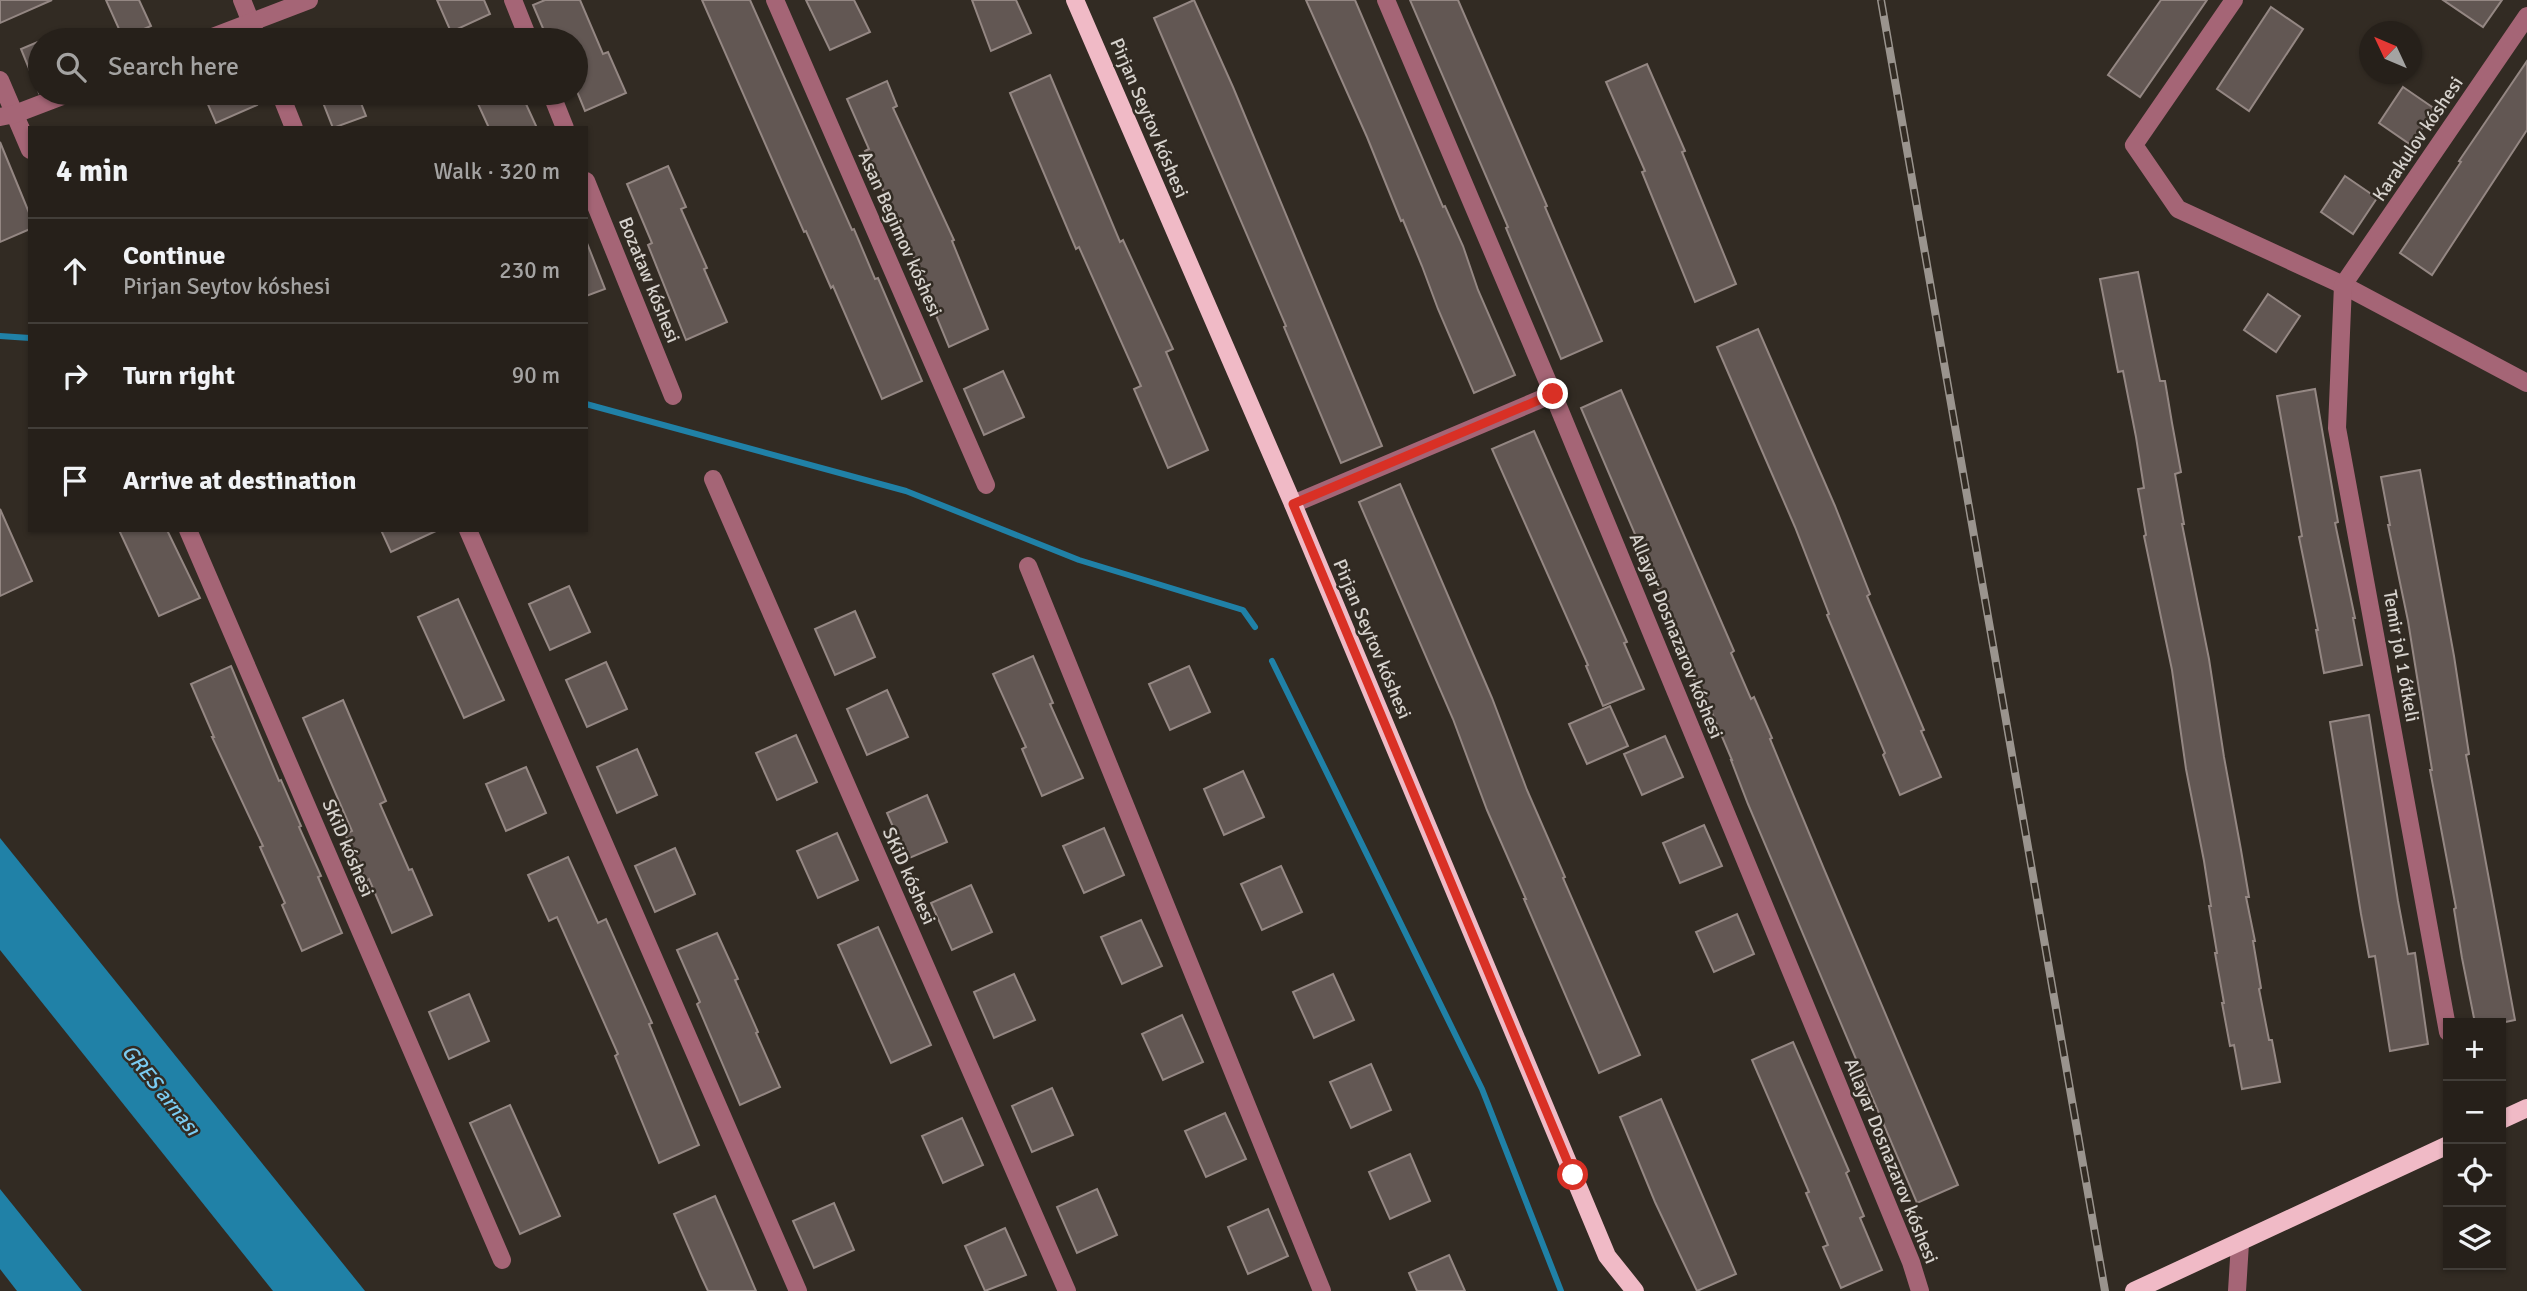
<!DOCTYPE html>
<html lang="en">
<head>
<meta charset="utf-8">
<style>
	:root { --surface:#26201a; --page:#2e2823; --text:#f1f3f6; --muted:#a4a3a2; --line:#423e39 }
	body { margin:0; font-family:Signika,sans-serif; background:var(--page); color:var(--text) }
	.controls { position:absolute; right:21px; bottom:21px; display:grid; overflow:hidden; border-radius:0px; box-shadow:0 2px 5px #0004 }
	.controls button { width:63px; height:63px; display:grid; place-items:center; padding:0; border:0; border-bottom:2px solid var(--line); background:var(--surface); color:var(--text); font:35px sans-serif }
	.compass { position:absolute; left:2359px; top:21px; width:63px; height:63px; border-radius:50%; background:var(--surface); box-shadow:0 2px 5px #0004; rotate:314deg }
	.stop { position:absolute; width:21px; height:21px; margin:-16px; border:5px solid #d93025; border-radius:50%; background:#fff }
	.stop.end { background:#d93025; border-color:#fff; box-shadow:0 2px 7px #0008 }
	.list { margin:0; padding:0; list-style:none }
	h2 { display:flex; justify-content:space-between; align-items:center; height:91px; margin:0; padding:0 28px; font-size:30px }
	h2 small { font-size:23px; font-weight:400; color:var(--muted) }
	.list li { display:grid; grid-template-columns:46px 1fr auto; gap:21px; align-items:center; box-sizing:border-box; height:105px; padding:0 28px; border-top:2px solid var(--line) }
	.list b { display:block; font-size:26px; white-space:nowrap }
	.list p { margin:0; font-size:23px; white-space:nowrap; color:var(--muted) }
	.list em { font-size:23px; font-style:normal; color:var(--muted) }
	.icon { flex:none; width:38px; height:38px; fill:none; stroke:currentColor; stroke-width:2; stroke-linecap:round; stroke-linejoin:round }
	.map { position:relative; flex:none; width:2527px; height:1291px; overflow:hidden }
	.search { position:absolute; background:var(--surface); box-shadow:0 2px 5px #0004; left:28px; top:28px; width:560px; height:77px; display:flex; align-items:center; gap:18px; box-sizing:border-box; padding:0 24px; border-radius:38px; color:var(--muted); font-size:26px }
	.panel { position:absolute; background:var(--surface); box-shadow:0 2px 5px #0004; left:28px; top:126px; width:560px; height:406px; border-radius:0px }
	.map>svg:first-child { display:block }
</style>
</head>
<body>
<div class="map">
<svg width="2527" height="1291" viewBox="0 0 2527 1291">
	<rect width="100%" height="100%" fill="#322b23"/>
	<!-- water -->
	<g fill="#2081a7">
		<polygon points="0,838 365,1291 273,1291 0,950"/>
		<polygon points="0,1189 82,1291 17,1291 0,1269"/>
	</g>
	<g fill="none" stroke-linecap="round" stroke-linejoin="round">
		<!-- stream -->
		<g stroke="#2081a7" stroke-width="6">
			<polyline points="0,336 30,338"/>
			<polyline points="586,404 906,491 1079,560 1243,610 1255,627"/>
			<polyline points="1272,661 1482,1089 1561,1291"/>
		</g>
	</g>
	<!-- building -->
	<g fill="#625753" stroke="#948783" stroke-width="2">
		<polygon points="0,0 52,0 0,23"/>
		<polygon points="106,0 139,0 151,26 123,38"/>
		<polygon points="437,0 484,0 490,14 451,32"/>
		<polygon points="545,0 580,0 603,54 608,52 626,93 585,111 576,89 576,40 548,40 533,5"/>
		<polygon points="702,0 750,0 852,230 854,229 875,279 878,278 922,381 882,399 833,286 831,288 806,231 804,232"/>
		<polygon points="806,0 854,0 870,32 830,50"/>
		<polygon points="972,0 1016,0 1031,33 991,51"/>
		<polygon points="1194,0 1233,87 1382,446 1341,463 1284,327 1286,326 1154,18"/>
		<polygon points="1306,0 1355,0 1443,207 1445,206 1463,246 1478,290 1515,375 1474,393 1438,309 1422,266 1403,220 1401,221 1367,137"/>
		<polygon points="1410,0 1458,0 1547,206 1545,207 1602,341 1561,359 1506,228 1508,227"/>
		<polygon points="2161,0 2207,0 2140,97 2108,75"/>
		<polygon points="2443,0 2502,0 2483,27"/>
		<polygon points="2271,7 2303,29 2249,111 2217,89"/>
		<polygon points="40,41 40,92 39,93 21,49"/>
		<polygon points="2527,61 2527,130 2432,275 2400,253 2461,162 2459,161"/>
		<polygon points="1647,64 1685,151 1682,152 1736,284 1695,302 1642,172 1645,171 1606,82"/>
		<polygon points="1050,75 1120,242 1123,240 1173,349 1166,352 1208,450 1168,468 1134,389 1141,386 1079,247 1076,249 1010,93"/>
		<polygon points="887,81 897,106 893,108 954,240 952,241 988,329 949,347 916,267 918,266 865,151 869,149 847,99"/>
		<polygon points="2403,87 2435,109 2411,145 2379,123"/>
		<polygon points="203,93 252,93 257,105 216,123"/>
		<polygon points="341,93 357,93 366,116 333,128 322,100"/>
		<polygon points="473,93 521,93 537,128 489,128"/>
		<polygon points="0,142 30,215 30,229 0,242"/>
		<polygon points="668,166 686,207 681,209 707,268 704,269 727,322 686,340 648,245 652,243 627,184"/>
		<polygon points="2345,176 2377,198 2353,234 2321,212"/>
		<polygon points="587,243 605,289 586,296 586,244"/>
		<polygon points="2138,272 2160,381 2165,381 2172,423 2181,472 2175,474 2184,524 2182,524 2209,659 2224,757 2241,850 2249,897 2246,897 2255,941 2253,941 2261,988 2259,989 2269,1040 2272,1040 2280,1082 2242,1089 2234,1045 2230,1046 2222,1003 2224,1003 2215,953 2217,953 2209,906 2211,906 2204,861 2186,769 2172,670 2144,536 2146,535 2138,489 2144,488 2136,437 2123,371 2118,372 2100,279"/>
		<polygon points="2268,294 2300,316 2276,352 2244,330"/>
		<polygon points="1758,329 1835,506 1870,594 1867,596 1924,730 1921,731 1941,777 1900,795 1883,755 1885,753 1827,615 1829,614 1795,527 1717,347"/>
		<polygon points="1003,371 1024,417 984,435 964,389"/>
		<polygon points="2315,389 2338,522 2335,523 2355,618 2353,618 2362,665 2324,673 2316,630 2318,630 2299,537 2302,536 2277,396"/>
		<polygon points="1621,390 1734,651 1731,653 1751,699 1754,697 1772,738 1770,739 1824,869 1958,1185 1917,1203 1748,804 1731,760 1732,760 1712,713 1709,714 1691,673 1694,672 1581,408"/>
		<polygon points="1534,431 1627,642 1624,643 1644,689 1603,706 1586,666 1588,665 1492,449"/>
		<polygon points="2420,470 2454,656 2469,754 2466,755 2515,1020 2501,1023 2475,1023 2462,958 2454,909 2456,908 2430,770 2432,770 2408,621 2388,525 2390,525 2381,477"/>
		<polygon points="1400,484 1492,698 1527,790 1565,877 1563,878 1640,1055 1599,1073 1524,899 1526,899 1487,810 1453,719 1359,502"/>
		<polygon points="0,509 32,581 0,596"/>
		<polygon points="119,530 167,530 200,598 159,616"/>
		<polygon points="381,530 438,530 391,552"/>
		<polygon points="569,586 590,632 550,650 529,604"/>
		<polygon points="458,599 504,700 464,718 418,617"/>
		<polygon points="855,611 875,657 835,675 815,629"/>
		<polygon points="1033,656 1053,703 1050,704 1083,778 1042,796 1022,749 1026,747 993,674"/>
		<polygon points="606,662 627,709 587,727 566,680"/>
		<polygon points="231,666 279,781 281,780 301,826 299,827 321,876 318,877 342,933 302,951 282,905 285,903 260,847 263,846 212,737 214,737 191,684"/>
		<polygon points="1189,666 1210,712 1170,730 1149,684"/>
		<polygon points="887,690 908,737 867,755 847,709"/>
		<polygon points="343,700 386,801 380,804 409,870 412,869 432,915 392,933 369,879 366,881 345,834 352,831 303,718"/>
		<polygon points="1610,706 1628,746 1587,764 1569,724"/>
		<polygon points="2369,715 2398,901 2408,954 2415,953 2428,1044 2390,1051 2375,956 2369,957 2361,914 2330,722"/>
		<polygon points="796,735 817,782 777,800 756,753"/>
		<polygon points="1665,736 1683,777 1642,795 1624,754"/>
		<polygon points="637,749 657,795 617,813 597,767"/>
		<polygon points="526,767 546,813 506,831 486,784"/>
		<polygon points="1243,771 1264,817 1224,835 1204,789"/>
		<polygon points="927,795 947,842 907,859 887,813"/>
		<polygon points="1704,825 1722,866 1680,883 1663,843"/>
		<polygon points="1104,828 1124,875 1084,893 1063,846"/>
		<polygon points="837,833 858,880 818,898 797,851"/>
		<polygon points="675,848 695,894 655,912 635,866"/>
		<polygon points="568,857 598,923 606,919 652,1023 649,1024 699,1145 659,1163 615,1056 618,1054 587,984 557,917 549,921 528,875"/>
		<polygon points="1281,866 1302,912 1262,930 1241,884"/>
		<polygon points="971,885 992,932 952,950 931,903"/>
		<polygon points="1737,914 1754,954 1714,972 1696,932"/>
		<polygon points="1141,920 1162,966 1122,984 1101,937"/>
		<polygon points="878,927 931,1045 891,1063 838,945"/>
		<polygon points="717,933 738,979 735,980 758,1032 756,1033 780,1087 740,1105 697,1004 700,1002 677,950"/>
		<polygon points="1014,974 1035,1020 994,1038 974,992"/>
		<polygon points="1333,974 1354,1020 1314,1038 1293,992"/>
		<polygon points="469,994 489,1041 449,1059 429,1012"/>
		<polygon points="1182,1015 1203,1062 1163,1080 1142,1034"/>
		<polygon points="1793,1042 1849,1171 1846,1173 1864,1216 1860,1218 1882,1270 1841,1288 1823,1247 1828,1245 1806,1193 1809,1192 1752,1060"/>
		<polygon points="1371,1064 1391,1110 1351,1128 1330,1082"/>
		<polygon points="1052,1088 1073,1135 1032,1152 1012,1106"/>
		<polygon points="1661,1099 1736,1274 1697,1291 1655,1202 1620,1117"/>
		<polygon points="510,1105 560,1216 520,1234 470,1123"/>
		<polygon points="1225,1113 1246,1159 1206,1177 1185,1131"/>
		<polygon points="962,1118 983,1165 943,1183 922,1136"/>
		<polygon points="1410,1154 1430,1201 1390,1219 1369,1172"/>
		<polygon points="1097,1189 1117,1235 1077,1253 1057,1207"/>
		<polygon points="715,1196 735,1242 756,1291 708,1291 701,1276 674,1214"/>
		<polygon points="834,1203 854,1250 814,1268 793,1221"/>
		<polygon points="1268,1209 1288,1256 1248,1274 1228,1227"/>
		<polygon points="1005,1228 1026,1275 985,1291 965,1246"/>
		<polygon points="1449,1255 1465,1291 1417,1291 1409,1273"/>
	</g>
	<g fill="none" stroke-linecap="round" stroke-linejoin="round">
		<!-- minor -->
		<g stroke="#a56576" stroke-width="18">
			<polyline points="242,0 258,40"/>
			<polyline points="513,0 529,40"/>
			<polyline points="775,0 986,485"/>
			<polyline points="1386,0 1553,394 1911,1262 1920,1291"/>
			<polyline points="2234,0 2134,145 2178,209 2343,285 2527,383"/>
			<polyline points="205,40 309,0"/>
			<polyline points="0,80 30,150"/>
			<polyline points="280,93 294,128"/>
			<polyline points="551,93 565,128"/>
			<polyline points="0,117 15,114 70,93"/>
			<polyline points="586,181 673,396"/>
			<polyline points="713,479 1067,1291"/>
			<polyline points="1293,504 1553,394"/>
			<polyline points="188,530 502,1260"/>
			<polyline points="468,530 798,1291"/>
			<polyline points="1028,566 1322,1291"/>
			<polyline points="2448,1032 2337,428 2343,285 2527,16"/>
			<polyline points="2237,1291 2240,1243"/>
		</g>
		<!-- major -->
		<g stroke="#f0bac6" stroke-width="18">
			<polyline points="1075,0 1293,504 1607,1256 1635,1291"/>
			<polyline points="2501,1120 2527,1108"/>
			<polyline points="2134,1291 2448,1145"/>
		</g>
		<!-- rail casing -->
		<g stroke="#9a948e" stroke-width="8">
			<polyline id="rail" points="1881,0 2105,1291"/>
		</g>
		<!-- rail -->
		<use href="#rail" stroke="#322b23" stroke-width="5" stroke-dasharray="16" stroke-linecap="butt"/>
	</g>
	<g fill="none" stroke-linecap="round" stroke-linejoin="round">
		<!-- route -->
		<polyline stroke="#d93025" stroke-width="9" points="1553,394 1293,504 1573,1175"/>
	</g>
	<g text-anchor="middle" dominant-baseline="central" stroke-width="5" stroke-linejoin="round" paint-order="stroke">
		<!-- street labels -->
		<g font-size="19" fill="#d6d2cd" stroke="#322b23">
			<text transform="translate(1149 118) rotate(67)">Pirjan Seytov kóshesi</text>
			<text transform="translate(2418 139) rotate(-56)">Karakulov kóshesi</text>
			<text transform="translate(900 234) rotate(66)">Asan Begimov kóshesi</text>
			<text transform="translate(649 280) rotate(68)">Bozataw kóshesi</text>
			<text transform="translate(1676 636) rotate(68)">Allayar Dosnazarov kóshesi</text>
			<text transform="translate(1372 639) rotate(67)">Pirjan Seytov kóshesi</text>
			<text transform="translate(2401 656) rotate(80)">Temir jol 1 ótkeli</text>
			<text transform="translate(348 848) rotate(67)">SKiD kóshesi</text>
			<text transform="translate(909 876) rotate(66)">SKiD kóshesi</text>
			<text transform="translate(1891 1161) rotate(68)">Allayar Dosnazarov kóshesi</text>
		</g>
		<!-- water labels -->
		<g font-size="21" font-style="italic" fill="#7bcbf1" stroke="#322b23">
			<text transform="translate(161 1090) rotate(51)">GRES arnası</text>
		</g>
	</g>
</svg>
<div class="controls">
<button>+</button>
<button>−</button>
<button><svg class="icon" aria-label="locate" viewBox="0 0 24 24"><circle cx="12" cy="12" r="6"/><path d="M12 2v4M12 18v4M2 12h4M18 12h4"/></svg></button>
<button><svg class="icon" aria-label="layers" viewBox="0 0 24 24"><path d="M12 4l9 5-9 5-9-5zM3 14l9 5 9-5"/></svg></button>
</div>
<svg class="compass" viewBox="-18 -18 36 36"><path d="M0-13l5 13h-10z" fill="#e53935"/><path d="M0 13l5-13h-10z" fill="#a4a3a2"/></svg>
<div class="stop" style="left:1573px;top:1175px"></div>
<div class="stop end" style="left:1553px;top:394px"></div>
<div class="search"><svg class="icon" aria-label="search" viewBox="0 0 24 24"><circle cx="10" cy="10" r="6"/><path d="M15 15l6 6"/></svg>Search here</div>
<section class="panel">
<h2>4 min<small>Walk · 320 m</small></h2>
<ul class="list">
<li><svg class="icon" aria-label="ahead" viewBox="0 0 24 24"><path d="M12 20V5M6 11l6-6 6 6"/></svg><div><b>Continue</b><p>Pirjan Seytov kóshesi</p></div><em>230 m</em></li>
<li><svg class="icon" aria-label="right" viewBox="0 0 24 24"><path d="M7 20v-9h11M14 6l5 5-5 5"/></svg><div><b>Turn right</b></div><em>90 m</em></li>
<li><svg class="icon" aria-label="arrive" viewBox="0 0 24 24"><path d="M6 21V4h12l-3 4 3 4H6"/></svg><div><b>Arrive at destination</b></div></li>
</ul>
</section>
</div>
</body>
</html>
